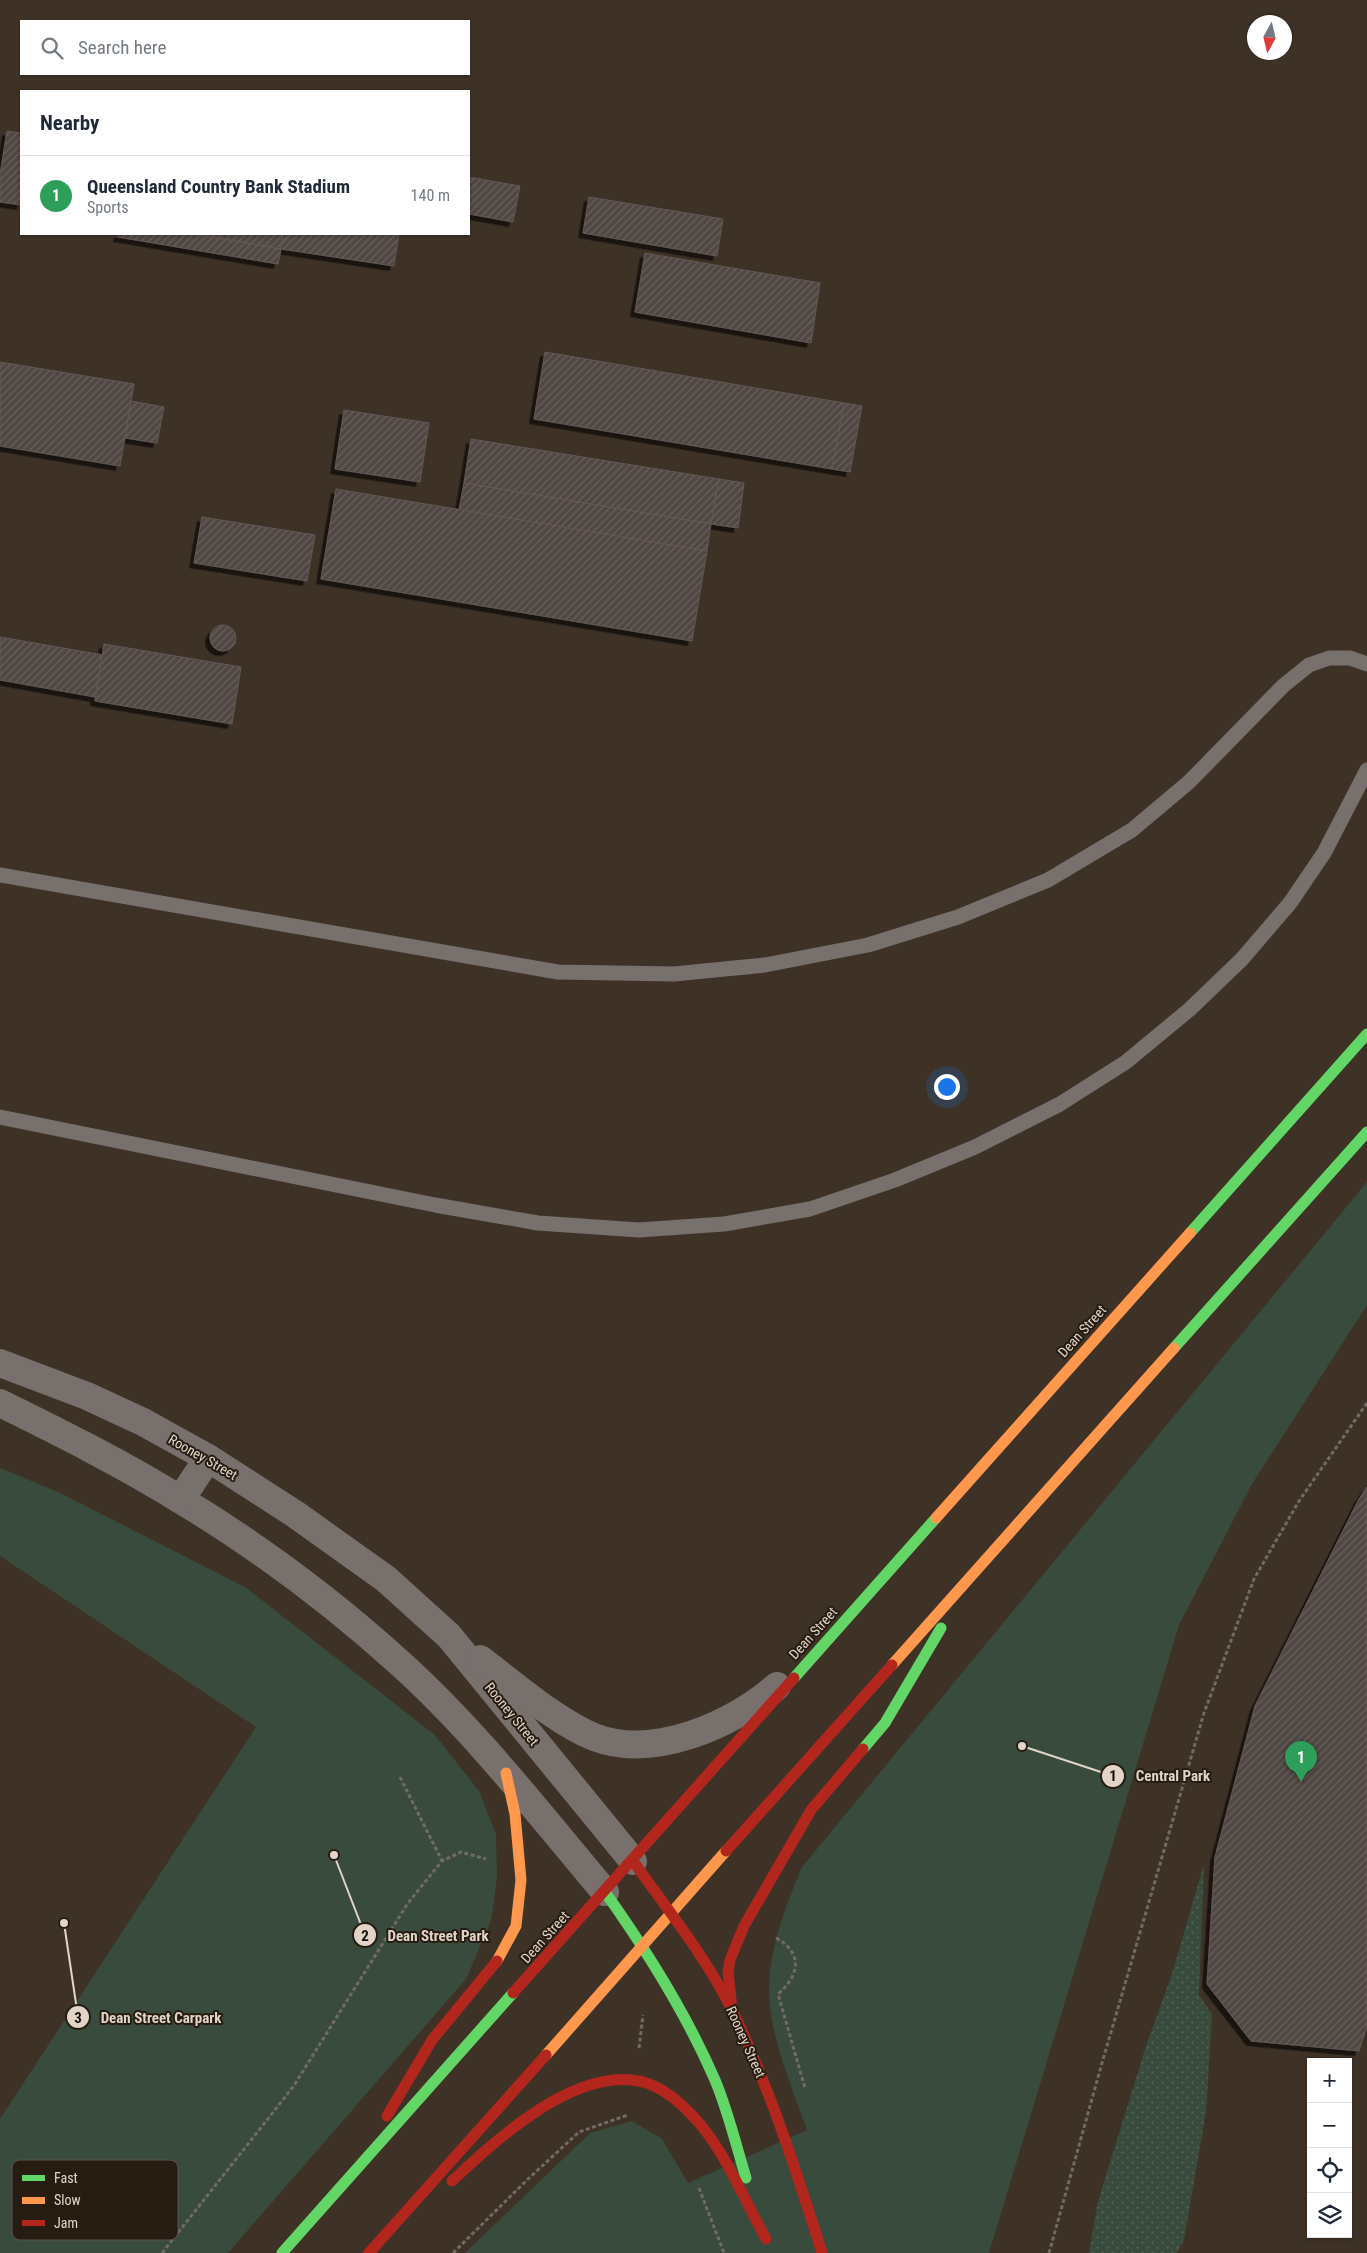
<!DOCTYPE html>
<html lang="en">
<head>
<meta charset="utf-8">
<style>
	:root { --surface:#fff; --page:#f2f2f3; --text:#1f2937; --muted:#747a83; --line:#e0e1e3; --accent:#5d5c5f }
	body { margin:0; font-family:"Roboto Condensed",sans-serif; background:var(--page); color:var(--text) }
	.controls { position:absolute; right:15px; bottom:15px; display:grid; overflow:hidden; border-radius:0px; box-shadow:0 1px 4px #0004 }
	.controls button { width:45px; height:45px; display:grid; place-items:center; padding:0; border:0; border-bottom:1px solid var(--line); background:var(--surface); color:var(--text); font:25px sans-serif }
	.compass { position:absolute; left:1247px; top:15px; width:45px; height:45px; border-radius:50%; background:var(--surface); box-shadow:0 1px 4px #0004; rotate:188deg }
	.you { position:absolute; left:946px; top:1086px; width:18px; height:18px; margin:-12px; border:4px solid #fff; border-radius:50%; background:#1a73e8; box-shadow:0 0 0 8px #1a73e833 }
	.badge { display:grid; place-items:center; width:32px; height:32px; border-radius:50%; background:var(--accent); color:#fff; font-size:16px; font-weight:700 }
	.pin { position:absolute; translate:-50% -41px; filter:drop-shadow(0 1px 2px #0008) }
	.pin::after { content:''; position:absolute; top:26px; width:18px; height:15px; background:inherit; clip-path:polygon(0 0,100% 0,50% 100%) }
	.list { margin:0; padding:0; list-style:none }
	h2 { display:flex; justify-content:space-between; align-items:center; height:65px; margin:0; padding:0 20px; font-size:21px }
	h2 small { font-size:16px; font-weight:400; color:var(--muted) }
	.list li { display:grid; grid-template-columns:32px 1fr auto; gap:15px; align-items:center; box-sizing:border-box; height:80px; padding:0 20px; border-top:1px solid var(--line) }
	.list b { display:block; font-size:19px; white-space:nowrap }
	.list p { margin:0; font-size:16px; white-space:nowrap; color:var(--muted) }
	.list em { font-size:16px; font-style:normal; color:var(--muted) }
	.icon { flex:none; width:28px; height:28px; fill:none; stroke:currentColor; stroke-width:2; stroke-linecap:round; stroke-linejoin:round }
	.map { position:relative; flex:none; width:1367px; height:2253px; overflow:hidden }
	.search { position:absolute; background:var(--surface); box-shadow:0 1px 4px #0004; left:20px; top:20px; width:450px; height:55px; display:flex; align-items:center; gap:12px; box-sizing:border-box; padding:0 18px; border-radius:0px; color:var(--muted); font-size:19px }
	.panel { position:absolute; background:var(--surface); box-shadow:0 1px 4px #0004; left:20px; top:90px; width:450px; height:145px; border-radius:0px }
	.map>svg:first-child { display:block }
</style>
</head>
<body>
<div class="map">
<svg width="1367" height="2253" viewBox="0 0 1367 2253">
	<defs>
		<pattern id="grass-dots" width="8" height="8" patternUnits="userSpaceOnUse" patternTransform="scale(1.25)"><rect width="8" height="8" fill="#384b3c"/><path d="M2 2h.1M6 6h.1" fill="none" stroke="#546457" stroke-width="1.8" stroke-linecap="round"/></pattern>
		<pattern id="building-hatch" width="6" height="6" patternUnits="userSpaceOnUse" patternTransform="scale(1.25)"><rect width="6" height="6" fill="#504643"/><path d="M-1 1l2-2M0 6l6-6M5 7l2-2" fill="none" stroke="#69605d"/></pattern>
		<filter id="shadow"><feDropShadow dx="-4.5" dy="4.5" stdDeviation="0" flood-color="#0009"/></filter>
	</defs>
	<rect width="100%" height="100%" fill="#3e3226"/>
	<!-- grass -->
	<polygon fill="url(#grass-dots)" points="1204,1864 1199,1995 1212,2014 1206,2112 1184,2240 1177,2253 1089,2253 1098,2201 1147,2043 1172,1974"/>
	<!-- green -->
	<g fill="#384b3c">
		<path d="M1367,1182V1305L1252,1484L1179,1625L989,2253H465L590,2133L632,2121L662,2139L688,2183L807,2130C794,2093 777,2054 771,2014C763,1964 783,1912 802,1867Z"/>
		<polygon points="0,1468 58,1492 245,1587 435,1735 479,1791 496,1834 497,1877 491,1921 466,1979 228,2253 0,2253 0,2119 256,1727 0,1556"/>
	</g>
	<!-- building -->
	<g fill="url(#building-hatch)" stroke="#645856" filter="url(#shadow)">
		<polygon points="7,131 21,133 21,205 0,202 0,175"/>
		<polygon points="469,177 520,186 513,222 469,214"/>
		<polygon points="589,197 723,219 717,256 583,233"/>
		<polygon points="119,234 192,234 281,249 278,264 118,237"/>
		<polygon points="192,234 220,234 219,238"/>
		<polygon points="220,234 283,234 281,249 219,238"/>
		<polygon points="283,234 399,234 394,266 281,249"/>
		<polygon points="645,253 820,283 811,343 635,312"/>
		<polygon points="545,352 844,403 832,469 534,419"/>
		<polygon points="0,362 134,384 120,466 0,446"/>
		<polygon points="131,401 164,407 157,443 125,438"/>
		<polygon points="844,403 862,406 850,472 832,469"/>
		<polygon points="344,410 429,423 420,482 335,469"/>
		<polygon points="471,439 719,479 711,524 464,483"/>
		<polygon points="719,479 744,483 738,528 711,524"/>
		<polygon points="464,483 711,524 707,551 459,510"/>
		<polygon points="336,489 707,551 692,641 321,579"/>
		<polygon points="202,517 315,535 307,581 194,563"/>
		<circle cx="223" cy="638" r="13"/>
		<polygon points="0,637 103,655 95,697 0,680"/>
		<polygon points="104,644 241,667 232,724 95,701"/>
		<polygon points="1367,1487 1367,2026 1359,2051 1251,2041 1207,1984 1215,1857 1255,1706 1359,1499"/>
	</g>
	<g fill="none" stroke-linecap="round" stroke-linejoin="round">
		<!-- path -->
		<g stroke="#726a65" stroke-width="3" stroke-dasharray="4 2.5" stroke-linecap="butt">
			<polyline points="400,1777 442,1861"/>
			<path d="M776,1938C803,1953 800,1975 778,1994L805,2088"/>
			<polyline points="639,2048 643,2015"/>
			<polyline points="699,2188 724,2253"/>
			<polyline points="162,2253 293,2087 408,1903 442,1861 461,1852 486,1859"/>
			<polyline points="453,2253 527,2180 579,2132 628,2115"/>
			<polyline points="1049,2253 1102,2063 1204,1713 1254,1579 1299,1501 1367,1403"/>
		</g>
		<!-- lane -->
		<g stroke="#77706d" stroke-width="15">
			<polyline points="0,875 558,972 674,974 765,965 868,945 958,917 1048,880 1132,830 1189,782 1283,686 1309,665 1329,658 1350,658 1367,664"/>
			<polyline points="0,1117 435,1205 538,1223 639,1230 724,1224 810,1209 895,1180 975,1147 1060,1104 1126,1062 1190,1009 1242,959 1290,903 1324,853 1367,770"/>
		</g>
		<!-- street -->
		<g stroke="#77706d" stroke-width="28">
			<polyline points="0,1363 87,1396 143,1422 208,1458 295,1514 386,1579 449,1636 633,1861"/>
			<path d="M0,1403C61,1433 123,1464 181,1500C259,1547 335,1604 402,1665C477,1733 540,1815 605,1892"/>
			<polyline points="181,1499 208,1458"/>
			<path d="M480,1659C512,1683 558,1723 594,1737C653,1760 733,1725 777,1686"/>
		</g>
		<!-- fast -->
		<g stroke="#63d668" stroke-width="11">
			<polyline points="1190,1233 1367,1034"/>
			<polyline points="1174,1348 1367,1132"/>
			<polyline points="794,1678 936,1518"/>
			<polyline points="863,1749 885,1723 941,1628"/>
			<path d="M605,1892C647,1951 686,2013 715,2080C728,2111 736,2145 746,2178"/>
			<polyline points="282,2253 513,1993"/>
		</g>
		<!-- slow -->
		<g stroke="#ff974d" stroke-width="11">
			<polyline points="936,1518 1190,1233"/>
			<polyline points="892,1665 1174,1348"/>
			<polyline points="497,1961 516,1926 521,1880 515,1814 506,1773"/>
			<polyline points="546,2055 726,1851"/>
		</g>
		<!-- jam -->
		<g stroke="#b3261e" stroke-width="11">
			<polyline points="726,1851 892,1665"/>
			<path d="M633,1861C667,1909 706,1957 732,2010C770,2088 796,2170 822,2253"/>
			<polyline points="513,1993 794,1678"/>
			<polyline points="732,2009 728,1971 730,1960 744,1926 811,1810 863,1749"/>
			<polyline points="387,2116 432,2040 497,1961"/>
			<path d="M452,2181C496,2140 567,2074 632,2080C659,2082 683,2104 700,2124C728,2158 745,2201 766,2239"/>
			<polyline points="369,2253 546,2055"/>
		</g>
	</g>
	<g text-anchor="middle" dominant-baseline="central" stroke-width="4" stroke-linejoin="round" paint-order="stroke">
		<!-- street labels -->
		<g font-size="14" fill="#e2d4c7" stroke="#261c12">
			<text transform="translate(1082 1331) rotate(-48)">Dean Street</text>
			<text transform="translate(203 1457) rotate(30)">Rooney Street</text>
			<text transform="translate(813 1633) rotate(-48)">Dean Street</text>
			<text transform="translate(512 1714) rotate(51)">Rooney Street</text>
			<text transform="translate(545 1937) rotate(-48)">Dean Street</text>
			<text transform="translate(746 2042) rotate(66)">Rooney Street</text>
		</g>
	</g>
	<!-- legend -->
	<rect x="12" y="2160" width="166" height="80" rx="8" fill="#261c12" stroke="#5e5348" stroke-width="1"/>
	<rect x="22" y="2175" width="23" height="6" fill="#63d668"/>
	<rect x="22" y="2197" width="23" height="7" fill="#ff974d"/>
	<rect x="22" y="2220" width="23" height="6" fill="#b3261e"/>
	<g font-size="14" fill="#e2d4c7">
		<text x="54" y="2183">Fast</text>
		<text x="54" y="2205">Slow</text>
		<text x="54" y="2228">Jam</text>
	</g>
	<!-- callouts -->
	<path fill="none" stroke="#e2d4c7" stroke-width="2" d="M1022 1746L1113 1776M334 1855L365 1935M64 1923L78 2017"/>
	<g fill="#e2d4c7" stroke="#261c12" stroke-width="2">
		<circle cx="1022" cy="1746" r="5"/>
		<circle cx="334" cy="1855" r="5"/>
		<circle cx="64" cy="1923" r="5"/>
		<circle cx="1113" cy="1776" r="12"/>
		<circle cx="365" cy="1935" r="12"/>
		<circle cx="78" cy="2017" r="12"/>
	</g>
	<g font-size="15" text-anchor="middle" font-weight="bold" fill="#111">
		<text x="1113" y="1781">1</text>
		<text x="365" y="1941">2</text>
		<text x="78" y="2023">3</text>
	</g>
	<g font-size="15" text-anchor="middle" font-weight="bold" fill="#e2d4c7" stroke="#261c12" stroke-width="4" stroke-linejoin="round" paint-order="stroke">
		<text x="1173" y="1781">Central Park</text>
		<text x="438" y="1941">Dean Street Park</text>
		<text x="161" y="2023">Dean Street Carpark</text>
	</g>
</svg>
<div class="controls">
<button>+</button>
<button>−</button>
<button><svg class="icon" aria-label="locate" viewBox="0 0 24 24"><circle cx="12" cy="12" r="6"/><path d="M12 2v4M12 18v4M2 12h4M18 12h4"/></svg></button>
<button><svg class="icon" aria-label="layers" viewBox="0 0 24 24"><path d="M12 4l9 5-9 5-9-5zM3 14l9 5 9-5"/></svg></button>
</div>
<svg class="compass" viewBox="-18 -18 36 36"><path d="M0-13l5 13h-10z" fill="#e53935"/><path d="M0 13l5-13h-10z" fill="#747a83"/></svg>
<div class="you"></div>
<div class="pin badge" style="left:1301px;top:1782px;background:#2e9e5b">1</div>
<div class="search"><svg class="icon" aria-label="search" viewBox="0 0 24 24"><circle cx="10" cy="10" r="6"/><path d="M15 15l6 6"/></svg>Search here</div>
<section class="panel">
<h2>Nearby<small></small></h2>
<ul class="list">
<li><span class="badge" style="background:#2e9e5b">1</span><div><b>Queensland Country Bank Stadium</b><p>Sports</p></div><em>140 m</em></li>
</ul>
</section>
</div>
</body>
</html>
